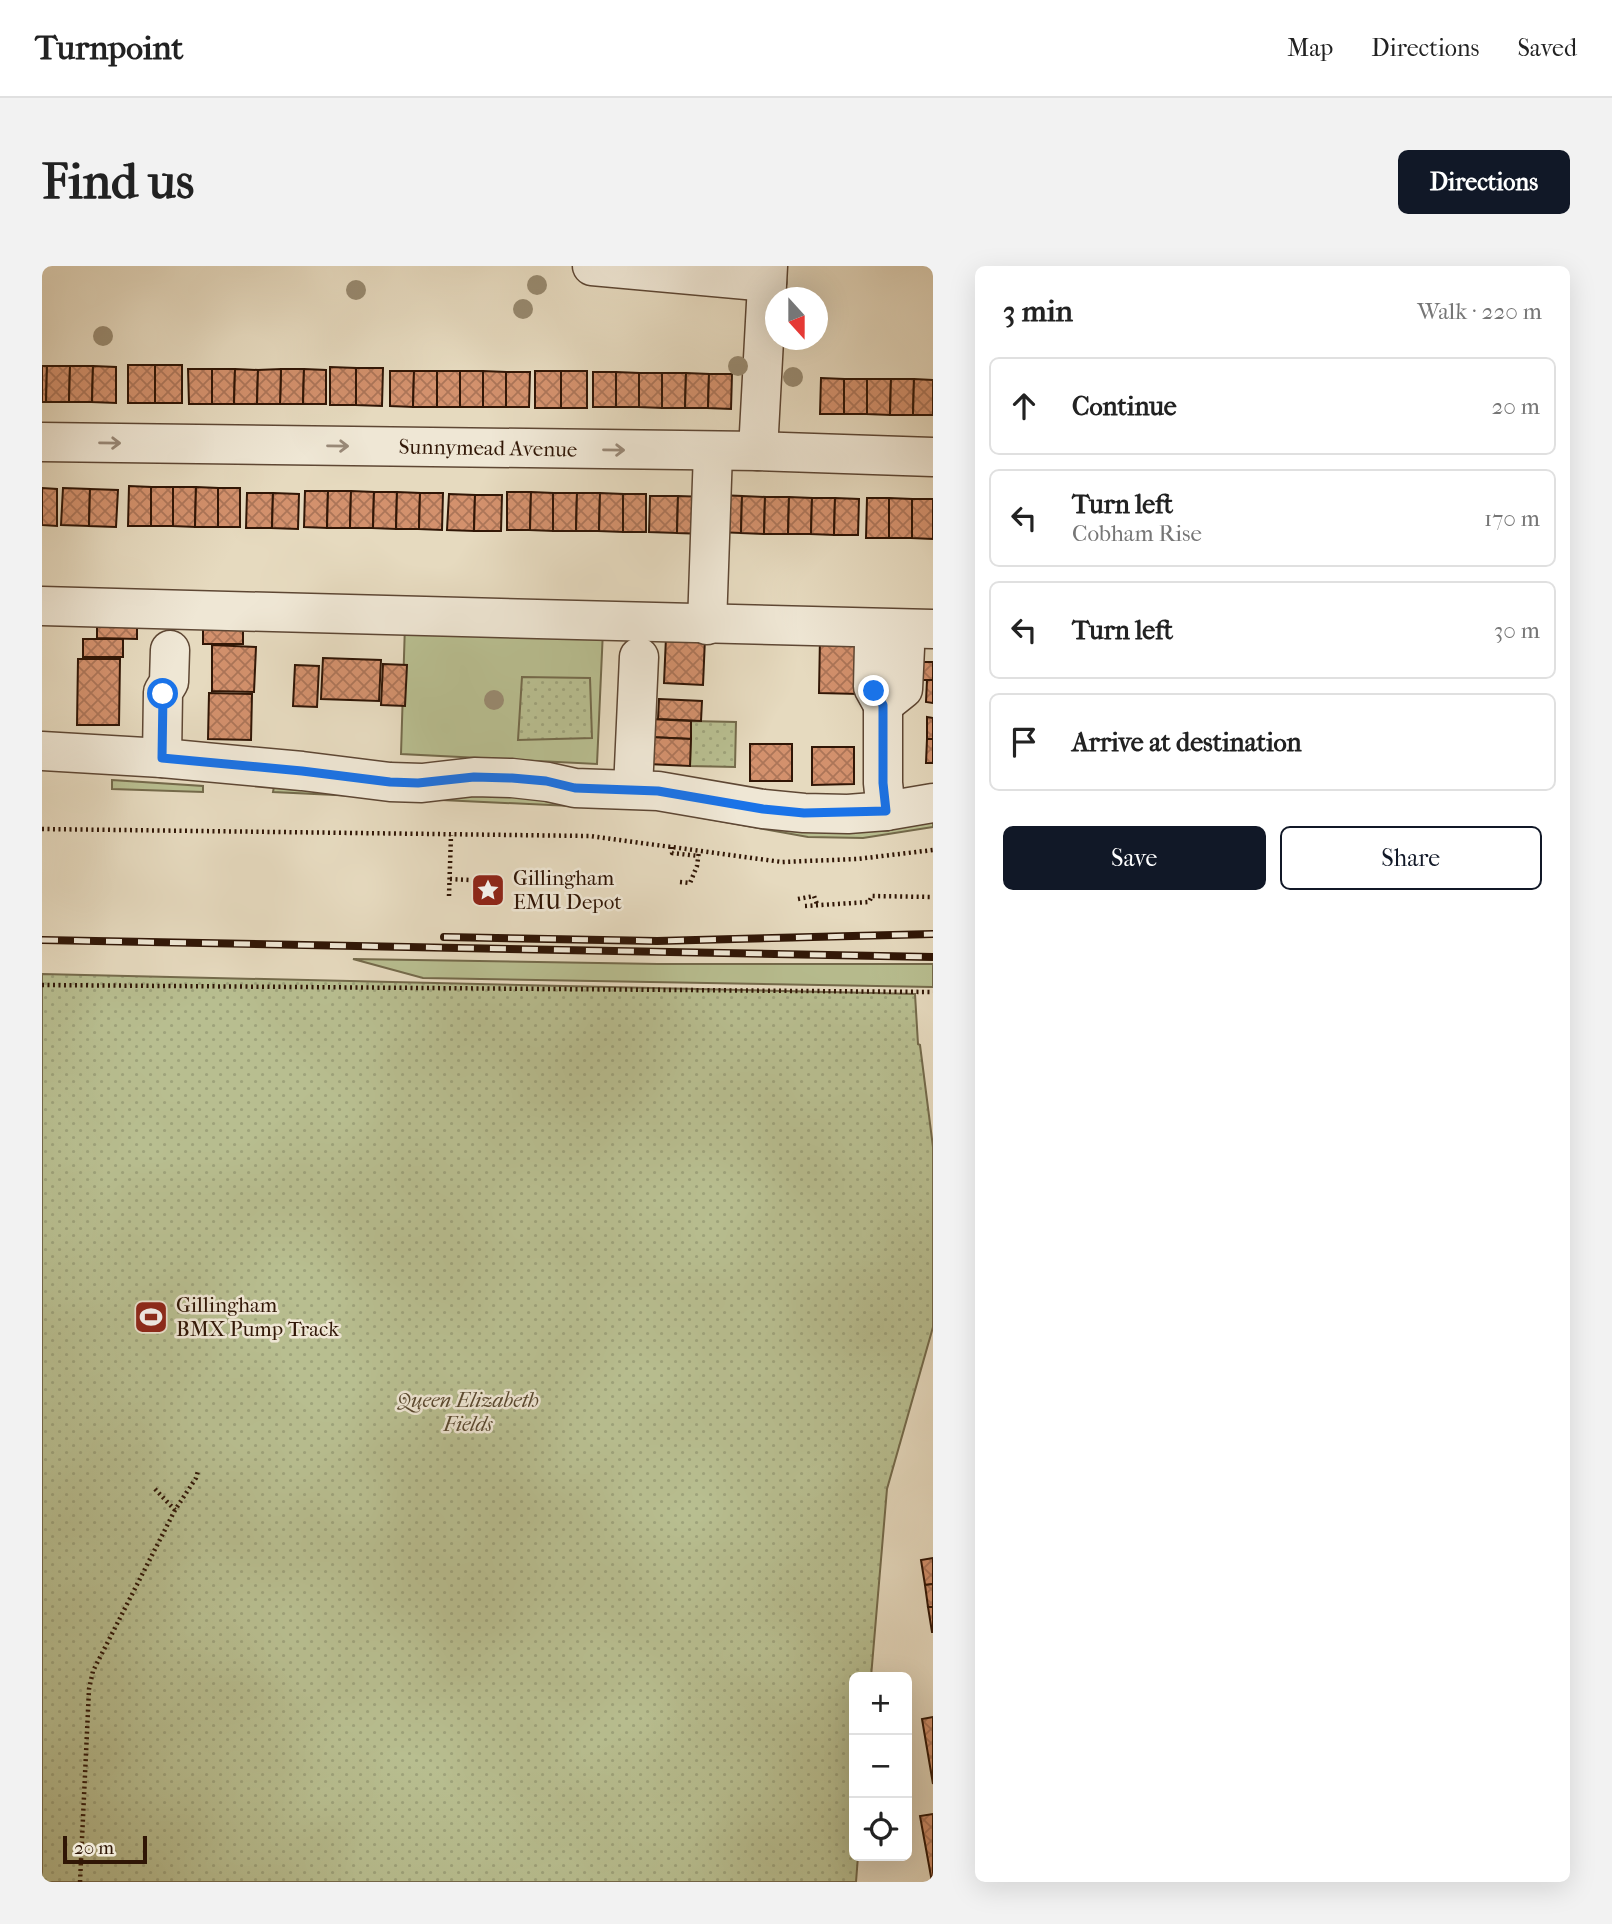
<!DOCTYPE html>
<html lang="en">
<head>
<meta charset="utf-8">
<style>
	:root { --surface:#fff; --page:#f2f2f2; --text:#222; --muted:#767676; --line:#e0e0e0; --accent:#111827 }
	body { margin:0; font-family:"IM FELL French Canon",serif; background:var(--page); color:var(--text) }
	.controls { position:absolute; right:21px; bottom:21px; display:grid; overflow:hidden; border-radius:10px; box-shadow:0 7px 28px #0002 }
	.controls button { width:63px; height:63px; display:grid; place-items:center; padding:0; border:0; border-bottom:2px solid var(--line); background:var(--surface); color:var(--text); font:35px sans-serif }
	.compass { position:absolute; left:723px; top:21px; width:63px; height:63px; border-radius:50%; background:var(--surface); box-shadow:0 7px 28px #0002; rotate:159deg }
	.scale { position:absolute; left:21px; bottom:18px; width:84px; box-sizing:border-box; padding-left:7px; border:4px solid #301606; border-top:0; font-size:19px; line-height:24px; white-space:nowrap; color:#301606; -webkit-text-stroke:5px #efe7d5; paint-order:stroke }
	.stop { position:absolute; width:21px; height:21px; margin:-16px; border:5px solid #1a73e8; border-radius:50%; background:#fff }
	.stop.end { background:#1a73e8; border-color:#fff; box-shadow:0 2px 7px #0008 }
	.list { margin:0; padding:0; list-style:none }
	h2 { display:flex; justify-content:space-between; align-items:center; height:91px; margin:0; padding:0 28px; font-size:30px }
	h2 small { font-size:23px; font-weight:400; color:var(--muted) }
	.list li { display:grid; grid-template-columns:46px 1fr auto; gap:21px; align-items:center; box-sizing:border-box; height:98px; margin:0 14px 14px; padding:0 14px; border:2px solid var(--line); border-radius:10px }
	.list b { display:block; font-size:26px; white-space:nowrap }
	.list p { margin:0; font-size:23px; white-space:nowrap; color:var(--muted) }
	.list em { font-size:23px; font-style:normal; color:var(--muted) }
	.actions { display:flex; gap:14px; padding:21px 28px }
	.actions a { flex:1; padding:16px 0; border:2px solid var(--accent); border-radius:10px; text-align:center; font-size:24px; color:var(--accent) }
	.actions .main { background:var(--accent); color:#fff }
	.icon { flex:none; width:38px; height:38px; fill:none; stroke:currentColor; stroke-width:2; stroke-linecap:round; stroke-linejoin:round }
	.map { position:relative; flex:none; width:891px; height:1616px; overflow:hidden; border-radius:10px }
	header { display:flex; align-items:center; gap:42px; box-sizing:border-box; height:98px; padding:0 35px; background:var(--surface); border-bottom:2px solid var(--line) }
	header strong { font-size:33px }
	nav { display:flex; gap:38px; margin-inline-start:auto; font-size:24px }
	.intro { display:flex; align-items:center; justify-content:space-between; box-sizing:border-box; height:168px; padding:0 42px }
	h1 { margin:0; font-size:49px }
	.button { padding:18px 32px; border-radius:10px; background:var(--accent); color:#fff; font-size:24px; font-weight:700 }
	main { display:flex; gap:42px; padding:0 42px }
	aside { flex:1; background:var(--surface); border-radius:10px; box-shadow:0 7px 28px #0002 }
	.map>svg:first-child { display:block }
</style>
</head>
<body>
<header>
<strong>Turnpoint</strong>
<nav><a>Map</a><a>Directions</a><a>Saved</a></nav>
</header>
<div class="intro"><h1>Find us</h1><a class="button">Directions</a></div>
<main>
<div class="map">
<svg width="891" height="1616" viewBox="0 0 891 1616">
	<defs>
		<pattern id="park-dots" width="8" height="8" patternUnits="userSpaceOnUse" patternTransform="scale(1.75)"><rect width="8" height="8" fill="#b8be90"/><path d="M2 2h.1M6 6h.1" fill="none" stroke="#9ea37b" stroke-width="1.8" stroke-linecap="round"/></pattern>
		<pattern id="building-cross-hatch" width="8" height="8" patternUnits="userSpaceOnUse" patternTransform="scale(1.75)"><rect width="8" height="8" fill="#d3916d"/><path d="M0 0l8 8M0 8l8-8" fill="none" stroke="#ac7558"/></pattern>
	</defs>
	<rect width="100%" height="100%" fill="#e6dabf"/>
	<filter id="stains"><feTurbulence type="fractalNoise" baseFrequency=".00286" numOctaves="4"/><feColorMatrix values="0 0 0 0 .2 0 0 0 0 .09 0 0 0 0 .02 0 0 0 .5 -.17"/></filter>
	<radialGradient id="worn" r=".72"><stop offset=".6" stop-color="#630" stop-opacity="0"/><stop offset="1" stop-color="#630" stop-opacity=".3"/></radialGradient>
	<!-- grass -->
	<g fill="#b8be90" stroke="#746a4b" stroke-width="2">
		<polygon points="363,358 561,364 555,498 359,488"/>
		<polygon points="70,514 161,520 161,526 70,523"/>
		<polygon points="233,515 465,529 593,543 231,526"/>
		<polygon points="891,549 891,561 821,572 766,571 655,551"/>
		<polygon points="311,693 616,698 891,698 891,721 381,712"/>
	</g>
	<!-- park -->
	<g fill="url(#park-dots)" stroke="#746a4b" stroke-width="2">
		<polygon points="480,411 548,412 550,472 476,474"/>
		<polygon points="649,455 694,456 693,501 648,500"/>
		<polygon points="0,708 873,728 876,778 878,779 891,881 891,1061 845,1223 829,1411 812,1411 812,1590 816,1590 814,1616 0,1616"/>
	</g>
	<!-- building -->
	<g fill="url(#building-cross-hatch)" stroke="#301606" stroke-width="2">
		<rect x="86" y="99" width="27" height="38"/>
		<rect x="113" y="99" width="27" height="38"/>
		<polygon points="0,100 5,100 4,136 0,136"/>
		<polygon points="5,100 28,100 27,136 4,136"/>
		<polygon points="28,100 51,100 50,136 27,136"/>
		<polygon points="51,100 74,101 74,137 50,136"/>
		<polygon points="288,101 314,102 314,139 288,139"/>
		<polygon points="314,102 341,102 340,140 314,139"/>
		<polygon points="146,103 170,103 170,138 147,138"/>
		<polygon points="170,103 193,103 192,138 170,138"/>
		<polygon points="193,103 216,104 215,138 192,138"/>
		<polygon points="239,103 262,103 261,138 238,138"/>
		<polygon points="239,103 238,138 215,138 216,104"/>
		<polygon points="262,103 284,104 284,138 261,138"/>
		<polygon points="348,105 372,105 371,141 348,140"/>
		<polygon points="372,105 395,105 395,141 371,141"/>
		<rect x="395" y="105" width="23" height="36"/>
		<rect x="418" y="105" width="23" height="36"/>
		<polygon points="441,105 464,106 464,141 441,141"/>
		<rect x="493" y="105" width="26" height="37"/>
		<rect x="519" y="105" width="26" height="37"/>
		<polygon points="464,106 488,106 487,141 464,141"/>
		<rect x="551" y="106" width="23" height="35"/>
		<polygon points="574,106 597,107 597,141 574,141"/>
		<polygon points="597,107 620,107 620,142 597,141"/>
		<polygon points="620,107 644,107 643,142 620,142"/>
		<polygon points="644,107 667,108 666,142 643,142"/>
		<polygon points="667,108 690,108 689,143 666,142"/>
		<polygon points="779,112 802,113 802,148 778,148"/>
		<rect x="802" y="113" width="23" height="35"/>
		<polygon points="825,113 849,113 848,149 825,148"/>
		<polygon points="849,113 872,113 871,149 848,149"/>
		<polygon points="872,113 891,114 891,149 871,149"/>
		<polygon points="87,220 109,221 109,260 86,260"/>
		<rect x="109" y="221" width="22" height="39"/>
		<polygon points="131,221 154,221 153,261 131,260"/>
		<polygon points="154,221 176,222 176,261 153,261"/>
		<polygon points="0,222 15,223 15,260 0,259"/>
		<polygon points="21,222 48,223 47,260 19,259"/>
		<rect x="176" y="222" width="22" height="39"/>
		<polygon points="48,223 76,224 74,261 47,260"/>
		<polygon points="263,225 286,225 285,262 262,261"/>
		<polygon points="286,225 309,225 308,262 285,262"/>
		<polygon points="309,225 332,226 331,262 308,262"/>
		<polygon points="332,226 355,226 354,263 331,262"/>
		<polygon points="355,226 378,227 377,263 354,263"/>
		<polygon points="465,226 489,226 488,264 465,264"/>
		<polygon points="489,226 511,227 511,265 488,264"/>
		<polygon points="205,227 231,227 230,262 204,262"/>
		<polygon points="231,227 257,228 256,263 230,262"/>
		<polygon points="378,227 401,227 400,264 377,263"/>
		<polygon points="511,227 535,227 534,265 511,265"/>
		<polygon points="535,227 558,227 557,265 534,265"/>
		<polygon points="558,227 581,228 581,266 557,265"/>
		<polygon points="407,228 433,229 432,265 405,264"/>
		<rect x="581" y="228" width="23" height="38"/>
		<polygon points="433,229 460,229 459,265 432,265"/>
		<polygon points="676,229 700,230 699,267 675,266"/>
		<polygon points="608,230 636,230 635,267 607,266"/>
		<polygon points="636,230 665,231 663,268 635,267"/>
		<polygon points="700,230 723,231 722,268 699,267"/>
		<polygon points="723,231 747,231 746,268 722,268"/>
		<polygon points="747,231 770,232 769,268 746,268"/>
		<polygon points="770,232 793,232 792,269 769,268"/>
		<polygon points="793,232 817,233 816,269 792,269"/>
		<polygon points="825,232 847,232 847,272 824,272"/>
		<polygon points="847,232 870,233 870,272 847,272"/>
		<polygon points="870,233 891,233 891,273 870,272"/>
		<polygon points="55,354 95,355 95,373 55,372"/>
		<rect x="161" y="360" width="40" height="18"/>
		<polygon points="624,371 663,372 661,419 622,417"/>
		<polygon points="778,371 817,371 817,428 777,427"/>
		<rect x="41" y="373" width="40" height="18"/>
		<polygon points="170,379 214,381 212,426 170,425"/>
		<polygon points="281,392 339,394 337,435 279,433"/>
		<polygon points="36,393 78,393 77,459 35,459"/>
		<polygon points="880,396 891,396 891,414 879,414"/>
		<polygon points="341,398 365,399 363,440 339,439"/>
		<polygon points="253,399 277,400 275,441 251,440"/>
		<polygon points="885,414 891,414 891,437 884,436"/>
		<polygon points="167,427 210,428 209,474 166,473"/>
		<polygon points="617,433 660,435 659,455 616,453"/>
		<polygon points="885,451 891,452 891,473 885,473"/>
		<polygon points="608,453 649,455 649,473 607,471"/>
		<polygon points="607,471 649,473 648,500 606,498"/>
		<polygon points="885,473 891,473 891,497 884,497"/>
		<rect x="708" y="478" width="42" height="37"/>
		<polygon points="770,481 812,481 812,518 770,519"/>
		<polygon points="891,1292 891,1318 883,1319 879,1294"/>
		<polygon points="891,1318 891,1341 886,1341 883,1319"/>
		<polygon points="886,1341 891,1341 891,1366 890,1366"/>
		<polygon points="891,1451 891,1518 880,1453"/>
		<polygon points="891,1548 891,1616 890,1616 878,1550"/>
	</g>
	<g fill="none" stroke-linecap="round" stroke-linejoin="round">
		<!-- minor casing -->
		<g stroke="#5e4734" stroke-width="41">
			<g id="minor">
				<polyline points="550,0 725,16"/>
				<polyline points="0,176 716,185 891,191"/>
				<polyline points="716,185 726,0"/>
				<path d="M0,340C297,346 594,358 891,363"/>
				<polyline points="665,359 671,185"/>
				<polyline points="832,378 831,421 841,439 861,423 863,382"/>
				<polyline points="841,439 841,517 844,545"/>
				<polyline points="0,485 120,492 260,505 348,516 380,517 432,511 470,512 506,516 533,522 616,525 721,543 762,547 806,548 844,545 891,537"/>
				<polyline points="120,492 121,426 127,416 128,384"/>
				<polyline points="591,523 597,391"/>
			</g>
		</g>
		<!-- path -->
		<g stroke="#301606" stroke-width="4.5" stroke-dasharray="2 3.5" stroke-linecap="butt">
			<polyline points="0,563 548,570 740,596 815,593 891,584"/>
			<polyline points="630,581 630,587 657,590"/>
			<polyline points="408,613 427,614"/>
			<polyline points="638,616 648,617 655,600 657,585"/>
			<polyline points="407,630 409,569"/>
			<polyline points="756,633 772,630 775,638"/>
			<polyline points="763,640 827,636 830,630 891,631"/>
			<polyline points="0,719 891,726"/>
			<polyline points="113,1223 133,1244"/>
			<polyline points="38,1616 47,1423 51,1405 133,1244 154,1212 156,1205"/>
		</g>
		<!-- minor -->
		<use href="#minor" stroke="#efe7d5" stroke-width="38"/>
		<!-- rail casing -->
		<g stroke="#301606" stroke-width="8">
			<g id="rail">
				<polyline points="402,671 615,675 891,668"/>
				<polyline points="0,674 891,691"/>
			</g>
		</g>
		<!-- rail -->
		<use href="#rail" stroke="#efe7d5" stroke-width="5" stroke-dasharray="16" stroke-linecap="butt"/>
	</g>
	<!-- trees -->
	<g fill="#988a70">
		<circle cx="495" cy="19" r="10"/>
		<circle cx="314" cy="24" r="10"/>
		<circle cx="481" cy="43" r="10"/>
		<circle cx="61" cy="70" r="10"/>
		<circle cx="696" cy="100" r="10"/>
		<circle cx="751" cy="111" r="10"/>
		<circle cx="452" cy="434" r="10"/>
	</g>
	<!-- one-way arrows -->
	<defs><path id="oneway-shaft" d="M-6 0H5M1.5-3L5.5 0L1.5 3" fill="none" stroke-width="1.6" stroke-linecap="round" stroke-linejoin="round" transform="scale(1.75)"/></defs>
	<g stroke="#998978">
		<use href="#oneway-shaft" transform="translate(68 177) rotate(1)"/>
		<use href="#oneway-shaft" transform="translate(296 180) rotate(1)"/>
		<use href="#oneway-shaft" transform="translate(572 184) rotate(1)"/>
	</g>
	<g fill="none" stroke-linecap="round" stroke-linejoin="round">
		<!-- route -->
		<polyline stroke="#1a73e8" stroke-width="9" points="121,428 120,492 260,505 348,516 376,517 432,511 470,512 504,515 533,522 616,525 721,543 762,547 844,545 841,517 841,439 832,425"/>
	</g>
	<!-- icons -->
	<defs>
		<g id="sight-square" transform="scale(1.75)"><rect x="-9" y="-9" width="18" height="18" rx="4" fill="#8f2418" stroke="#efe7d5"/><path d="M0-6L1.8-2.2L6-1.7L2.9 1.2L3.7 5.4L0 3.3L-3.7 5.4L-2.9 1.2L-6-1.7L-1.8-2.2Z" fill="#fff"/></g>
		<g id="stadium-square" transform="scale(1.75)"><rect x="-9" y="-9" width="18" height="18" rx="4" fill="#8f2418" stroke="#efe7d5"/><path d="M0-5a6.5 5 0 1 0 0 10a6.5 5 0 1 0 0-10ZM-3.5-1.8h7v3.6h-7Z" fill="#fff"/></g>
	</defs>
	<g fill-rule="evenodd">
		<use href="#sight-square" x="446" y="624"/>
		<use href="#stadium-square" x="109" y="1051"/>
	</g>
	<g text-anchor="middle" dominant-baseline="central" stroke-width="5" stroke-linejoin="round" paint-order="stroke">
		<!-- street labels -->
		<g font-size="21" fill="#301606" stroke="#efe7d5">
			<text transform="translate(446 182) rotate(1)">Sunnymead Avenue</text>
		</g>
		<!-- poi labels -->
		<g font-size="21" fill="#301606" stroke="#efe7d5" text-anchor="start">
			<text x="471" y="612">Gillingham<tspan x="471" dy="24">EMU Depot</tspan></text>
			<text x="134" y="1039">Gillingham<tspan x="134" dy="24">BMX Pump Track</tspan></text>
		</g>
		<!-- park labels -->
		<g font-size="21" font-style="italic" fill="#59482f" stroke="#efe7d5">
			<text x="426" y="1134">Queen Elizabeth<tspan x="426" dy="24">Fields</tspan></text>
		</g>
	</g>
	<rect width="100%" height="100%" filter="url(#stains)"/>
	<rect width="100%" height="100%" fill="url(#worn)"/>
</svg>
<div class="controls">
<button>+</button>
<button>−</button>
<button><svg class="icon" aria-label="locate" viewBox="0 0 24 24"><circle cx="12" cy="12" r="6"/><path d="M12 2v4M12 18v4M2 12h4M18 12h4"/></svg></button>
</div>
<svg class="compass" viewBox="-18 -18 36 36"><path d="M0-13l5 13h-10z" fill="#e53935"/><path d="M0 13l5-13h-10z" fill="#767676"/></svg>
<div class="scale">20 m</div>
<div class="stop" style="left:121px;top:428px"></div>
<div class="stop end" style="left:832px;top:425px"></div>
</div>
<aside>
<h2>3 min<small>Walk · 220 m</small></h2>
<ul class="list">
<li><svg class="icon" aria-label="ahead" viewBox="0 0 24 24"><path d="M12 20V5M6 11l6-6 6 6"/></svg><div><b>Continue</b></div><em>20 m</em></li>
<li><svg class="icon" aria-label="left" viewBox="0 0 24 24"><path d="M17 20v-9H6M10 6l-5 5 5 5"/></svg><div><b>Turn left</b><p>Cobham Rise</p></div><em>170 m</em></li>
<li><svg class="icon" aria-label="left" viewBox="0 0 24 24"><path d="M17 20v-9H6M10 6l-5 5 5 5"/></svg><div><b>Turn left</b></div><em>30 m</em></li>
<li><svg class="icon" aria-label="arrive" viewBox="0 0 24 24"><path d="M6 21V4h12l-3 4 3 4H6"/></svg><div><b>Arrive at destination</b></div></li>
</ul>
<div class="actions"><a class="main">Save</a><a>Share</a></div>
</aside>
</main>
</body>
</html>
